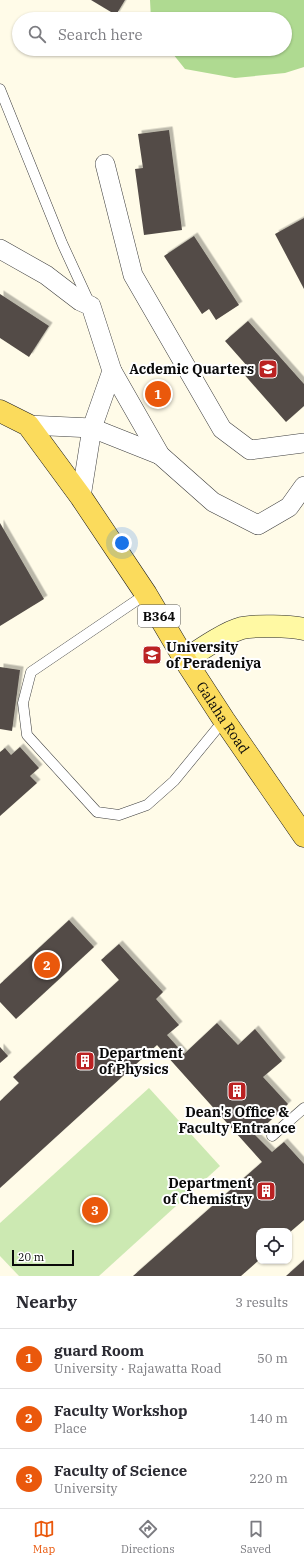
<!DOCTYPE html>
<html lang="en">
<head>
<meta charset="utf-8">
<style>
	:root { --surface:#fff; --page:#f7f7f7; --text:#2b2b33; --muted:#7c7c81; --line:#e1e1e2; --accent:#ea580c }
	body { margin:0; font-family:"IBM Plex Serif",serif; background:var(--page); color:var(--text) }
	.controls { position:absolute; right:12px; bottom:12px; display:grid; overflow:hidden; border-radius:8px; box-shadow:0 1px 3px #0004 }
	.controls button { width:36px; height:36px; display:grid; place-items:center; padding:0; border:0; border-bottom:1px solid var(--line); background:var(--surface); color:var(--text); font:20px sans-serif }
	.scale { position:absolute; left:12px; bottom:10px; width:62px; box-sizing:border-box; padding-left:4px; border:2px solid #0a0a0a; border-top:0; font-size:11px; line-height:14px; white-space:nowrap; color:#0a0a0a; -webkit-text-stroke:3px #fff; paint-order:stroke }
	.you { position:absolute; left:122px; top:543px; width:14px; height:14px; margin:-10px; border:3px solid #fff; border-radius:50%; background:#1a73e8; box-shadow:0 0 0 6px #1a73e833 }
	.badge { display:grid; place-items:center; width:26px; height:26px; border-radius:50%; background:var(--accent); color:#fff; font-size:13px; font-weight:700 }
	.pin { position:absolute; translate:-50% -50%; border:2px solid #fff; box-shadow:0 1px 4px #0006 }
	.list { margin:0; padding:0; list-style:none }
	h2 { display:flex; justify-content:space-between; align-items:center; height:52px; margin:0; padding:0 16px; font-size:17px }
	h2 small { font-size:13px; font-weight:400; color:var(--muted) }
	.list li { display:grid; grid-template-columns:26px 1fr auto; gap:12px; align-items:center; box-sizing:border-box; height:60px; padding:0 16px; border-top:1px solid var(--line) }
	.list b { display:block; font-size:15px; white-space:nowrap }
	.list p { margin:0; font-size:13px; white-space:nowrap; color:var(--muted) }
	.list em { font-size:13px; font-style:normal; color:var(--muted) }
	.icon { flex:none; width:22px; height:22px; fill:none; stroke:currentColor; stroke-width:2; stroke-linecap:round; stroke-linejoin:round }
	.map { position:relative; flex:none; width:304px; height:1276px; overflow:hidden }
	.search { position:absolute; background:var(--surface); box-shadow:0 1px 3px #0004; left:12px; right:12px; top:12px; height:44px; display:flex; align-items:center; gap:10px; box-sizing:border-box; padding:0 14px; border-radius:22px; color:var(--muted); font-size:15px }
	.sheet { height:232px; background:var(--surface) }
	nav { display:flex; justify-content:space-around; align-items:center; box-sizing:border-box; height:56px; border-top:1px solid var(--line); background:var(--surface); font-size:11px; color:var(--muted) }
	nav a { display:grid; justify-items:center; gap:2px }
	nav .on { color:var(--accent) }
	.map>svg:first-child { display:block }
</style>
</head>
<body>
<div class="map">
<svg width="304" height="1276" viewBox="0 0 304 1276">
	<defs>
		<filter id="shadow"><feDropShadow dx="3.5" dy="-3.5" stdDeviation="0" flood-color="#0004"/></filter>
	</defs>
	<rect width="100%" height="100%" fill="#fffbe8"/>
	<!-- green -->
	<polygon fill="#cce9b2" points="149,1088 220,1166 99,1276 19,1276 0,1256 0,1223"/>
	<!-- forest -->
	<polygon fill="#afda91" points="150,0 304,0 304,67 285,73 235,78 185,69 169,49 285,49 285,19 151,19"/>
	<!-- building -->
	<g fill="#534c47" filter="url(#shadow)">
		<polygon points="91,0 125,0 116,15"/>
		<polygon points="169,130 182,230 144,235 135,169 143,168 138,134"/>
		<polygon points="304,218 304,289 275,234"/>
		<polygon points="194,236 239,305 216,320 209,309 202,314 164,256"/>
		<polygon points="0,294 49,326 29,357 0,338"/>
		<polygon points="248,321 304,384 304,406 286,422 242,372 248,367 225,341"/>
		<polygon points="162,385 168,394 154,402 148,393"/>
		<polygon points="0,523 44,599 0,626"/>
		<polygon points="0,667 20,670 12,731 0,729"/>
		<polygon points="20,747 39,768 30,776 37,783 0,816 0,752 5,748 11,755"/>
		<polygon points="69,920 94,947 16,1019 0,1002 0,984"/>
		<polygon points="119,944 163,992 156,999 179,1025 167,1035 184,1054 217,1023 238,1045 255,1029 282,1061 263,1077 288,1104 255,1135 272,1152 284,1142 304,1164 304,1220 289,1233 289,1231 259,1231 259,1260 241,1276 133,1276 262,1162 157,1045 0,1188 0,1101 19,1083 13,1077 119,980 101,960"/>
		<polygon points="0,1047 8,1056 0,1063"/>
		<polygon points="304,1260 304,1276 286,1276"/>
	</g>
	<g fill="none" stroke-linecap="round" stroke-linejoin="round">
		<!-- lane casing -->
		<g stroke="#3d3d3d" stroke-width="11">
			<g id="lane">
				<polyline points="0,89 62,243 90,304"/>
				<polyline points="146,594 31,672 23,703 27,735 97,812 119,815 147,805 174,781 224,720"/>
				<polyline points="272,1136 304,1108"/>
			</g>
		</g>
		<!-- street casing -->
		<g stroke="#3d3d3d" stroke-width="20">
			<g id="street">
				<polyline points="105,164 133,275 222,429 250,450 304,443"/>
				<polyline points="0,249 46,275 80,301 91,306 112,371 92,428 81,497"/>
				<polyline points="112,371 160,455 213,502 258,525 289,507 304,486"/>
				<polyline points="28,425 92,428 160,455"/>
			</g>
		</g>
		<!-- secondary casing -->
		<g stroke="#2c2c2c" stroke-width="23">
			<path id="secondary" d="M185,660C200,650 226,632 242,628C256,625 290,626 304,629"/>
		</g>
		<!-- primary casing -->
		<g stroke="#1b1b1b" stroke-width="23">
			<g id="primary">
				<path id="s1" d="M0,411L28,425L81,497L146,594L185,660L224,720L304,836"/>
			</g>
		</g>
		<!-- lane -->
		<use href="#lane" stroke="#fff" stroke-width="10"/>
		<!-- street -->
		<use href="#street" stroke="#fff" stroke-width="19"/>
		<!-- secondary -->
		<use href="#secondary" stroke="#fff9a3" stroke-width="22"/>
		<!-- primary -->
		<use href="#primary" stroke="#fbdb5c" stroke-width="22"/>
	</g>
	<!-- icons -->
	<defs>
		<g id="university-square" transform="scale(1)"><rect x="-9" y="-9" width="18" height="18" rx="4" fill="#bb2223" stroke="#fff"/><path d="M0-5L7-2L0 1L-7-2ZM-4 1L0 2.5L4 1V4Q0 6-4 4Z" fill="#fff"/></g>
		<g id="building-square" transform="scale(1)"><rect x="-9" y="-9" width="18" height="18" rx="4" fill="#bb2223" stroke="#fff"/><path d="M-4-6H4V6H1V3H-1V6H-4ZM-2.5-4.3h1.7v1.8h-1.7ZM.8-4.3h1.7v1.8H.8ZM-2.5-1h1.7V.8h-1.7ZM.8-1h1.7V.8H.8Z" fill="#fff"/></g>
	</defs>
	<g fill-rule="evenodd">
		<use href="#university-square" x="268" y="369"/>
		<use href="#university-square" x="152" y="655"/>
		<use href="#building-square" x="85" y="1061"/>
		<use href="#building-square" x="237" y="1091"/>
		<use href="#building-square" x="266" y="1191"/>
	</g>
	<g text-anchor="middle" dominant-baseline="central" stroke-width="4" stroke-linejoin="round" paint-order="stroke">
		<!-- shield labels -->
		<rect fill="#fff" stroke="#545454" stroke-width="1" x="138" y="605" width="42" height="22" rx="3"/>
		<g font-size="13" font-weight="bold" fill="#0a0a0a">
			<text x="159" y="616">B364</text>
		</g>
		<!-- poi labels -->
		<g font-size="14" font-weight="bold" fill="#0a0a0a" stroke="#fff" text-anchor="end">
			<text x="254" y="369">Acdemic Quarters</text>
			<text x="166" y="647" text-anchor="start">University<tspan x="166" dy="16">of Peradeniya</tspan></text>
			<text x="99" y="1053" text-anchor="start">Department<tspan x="99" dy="16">of Physics</tspan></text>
			<text x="237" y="1112" text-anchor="middle">Dean's Office &amp;<tspan x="237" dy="16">Faculty Entrance</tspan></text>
			<text x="252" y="1183">Department<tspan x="252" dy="16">of Chemistry</tspan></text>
		</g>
		<!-- street labels -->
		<g font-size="14" fill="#0a0a0a" stroke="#fff">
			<text stroke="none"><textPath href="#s1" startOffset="383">Galaha Road</textPath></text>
		</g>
	</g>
</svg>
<div class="controls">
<button><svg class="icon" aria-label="locate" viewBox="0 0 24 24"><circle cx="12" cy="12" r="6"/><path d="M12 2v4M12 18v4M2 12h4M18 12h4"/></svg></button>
</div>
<div class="scale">20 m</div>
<div class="you"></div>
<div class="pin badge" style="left:158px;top:394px">1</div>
<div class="pin badge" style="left:47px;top:965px">2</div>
<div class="pin badge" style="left:95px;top:1210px">3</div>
<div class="search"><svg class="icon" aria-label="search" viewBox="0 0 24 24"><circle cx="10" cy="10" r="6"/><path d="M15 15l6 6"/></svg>Search here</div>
</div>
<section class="sheet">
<h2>Nearby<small>3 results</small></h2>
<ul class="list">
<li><span class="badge">1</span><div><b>guard Room</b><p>University · Rajawatta Road</p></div><em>50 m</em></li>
<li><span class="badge">2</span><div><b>Faculty Workshop</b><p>Place</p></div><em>140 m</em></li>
<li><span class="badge">3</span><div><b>Faculty of Science</b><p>University</p></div><em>220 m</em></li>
</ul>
</section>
<nav>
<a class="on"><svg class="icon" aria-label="map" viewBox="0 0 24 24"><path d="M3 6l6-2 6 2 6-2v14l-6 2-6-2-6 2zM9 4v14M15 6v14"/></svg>Map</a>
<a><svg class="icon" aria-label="directions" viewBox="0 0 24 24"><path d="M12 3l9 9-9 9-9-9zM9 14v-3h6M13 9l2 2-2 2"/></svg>Directions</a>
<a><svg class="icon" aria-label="saved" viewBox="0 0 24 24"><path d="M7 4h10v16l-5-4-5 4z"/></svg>Saved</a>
</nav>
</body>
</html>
